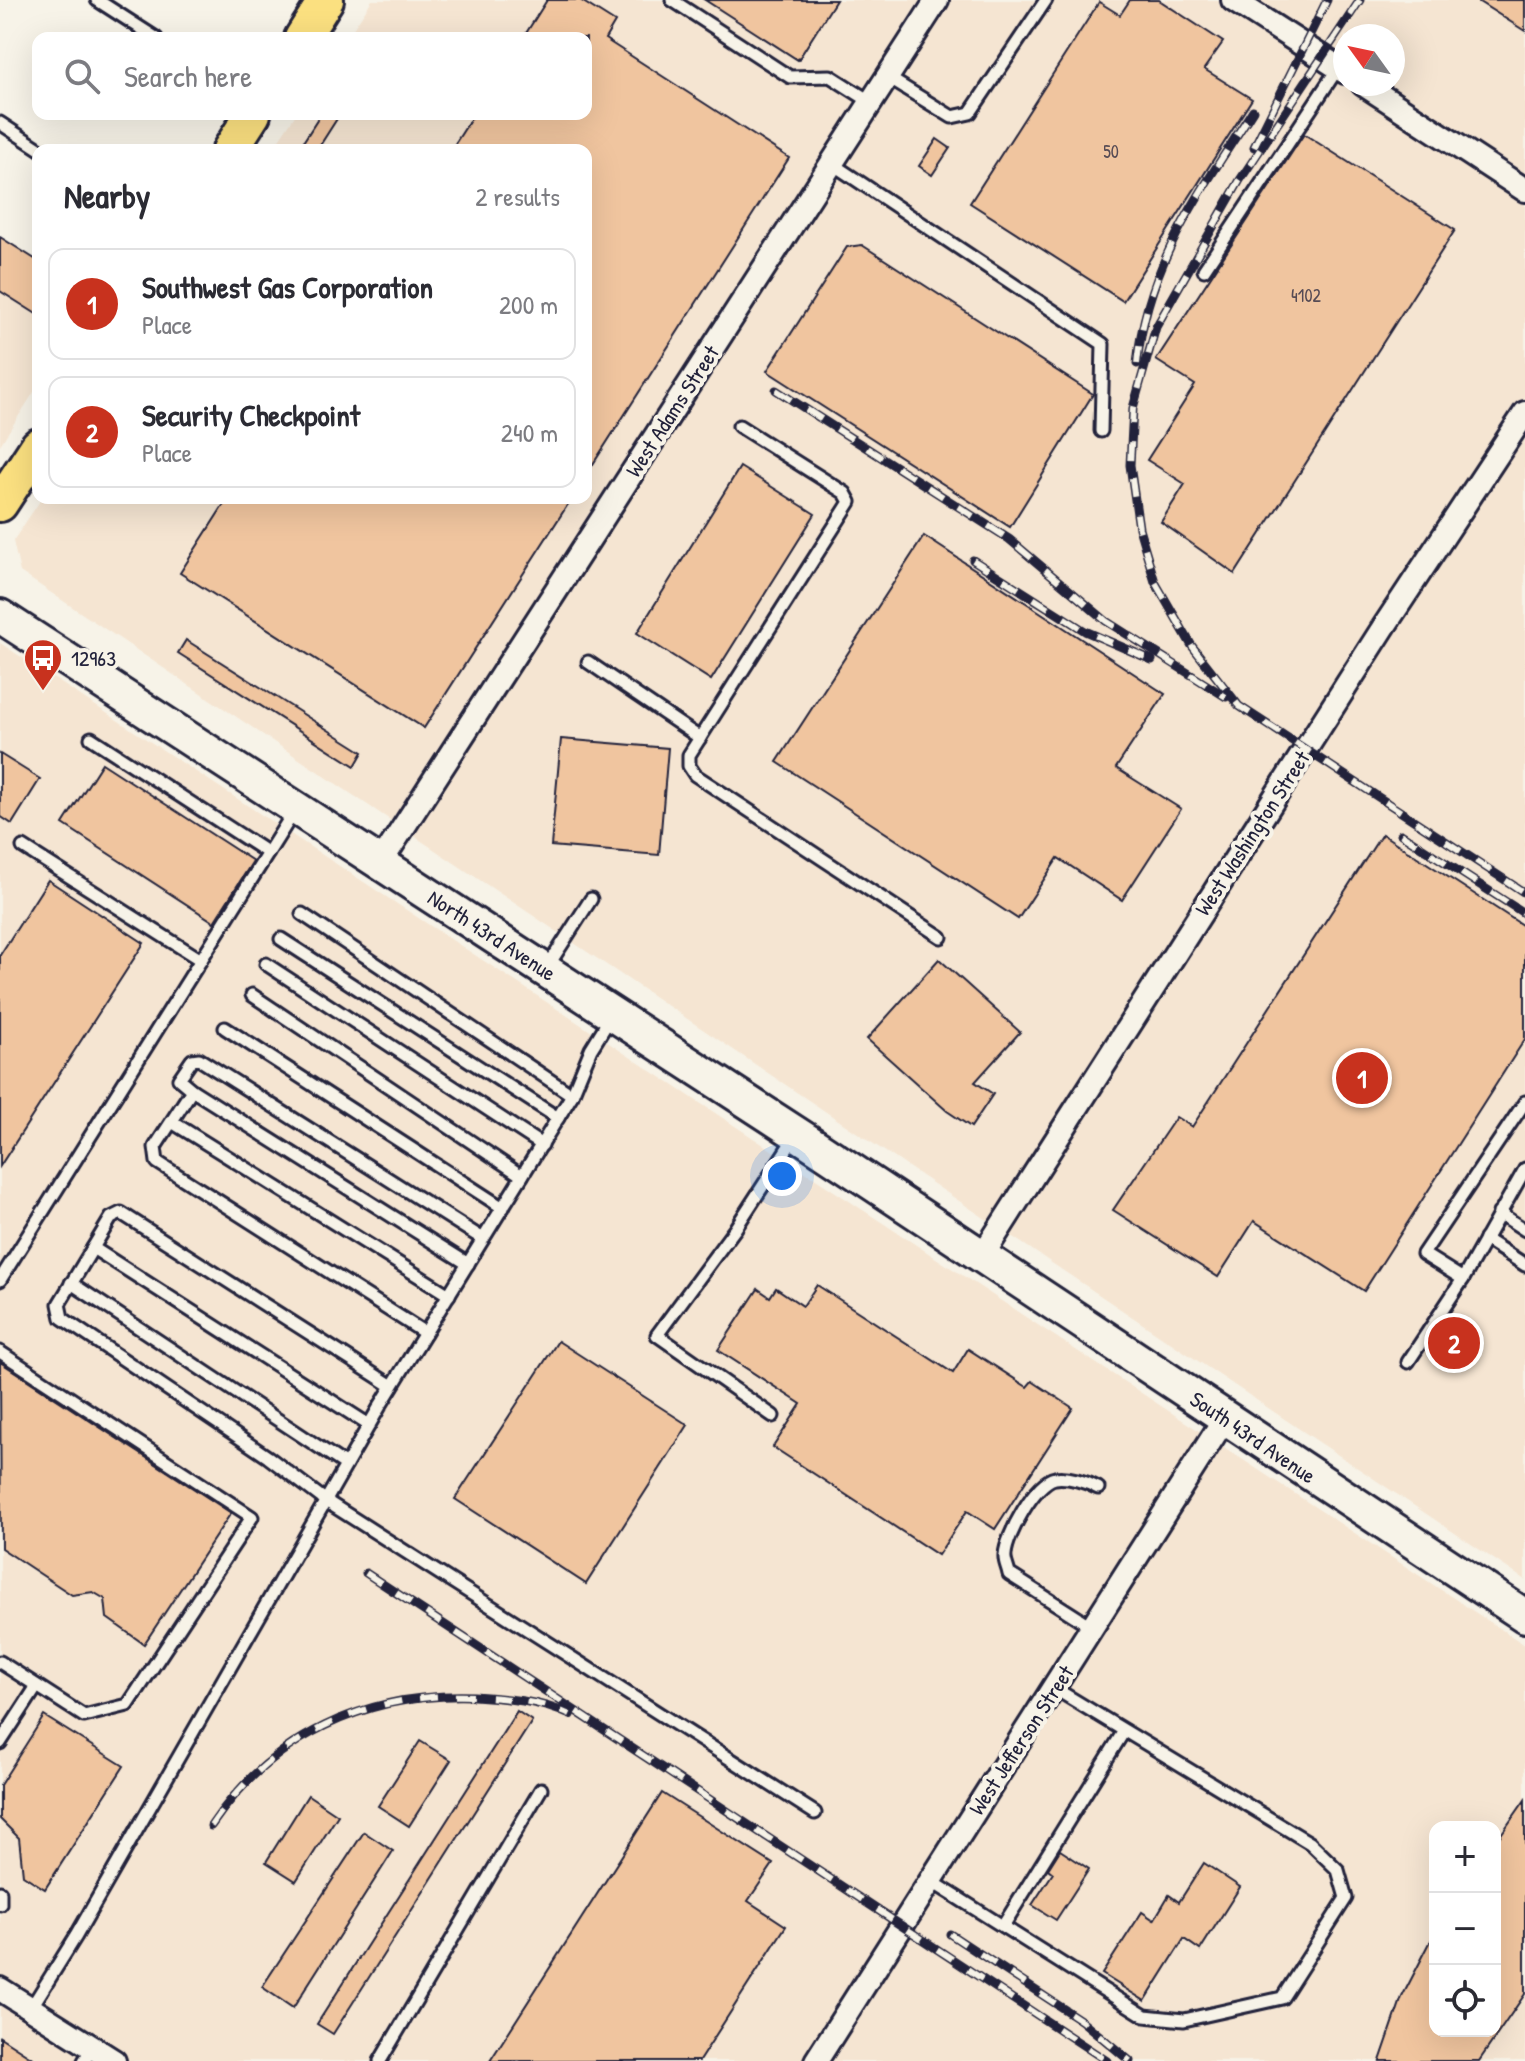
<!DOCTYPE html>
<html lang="en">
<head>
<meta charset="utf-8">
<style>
	:root { --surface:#fff; --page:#f7f7f7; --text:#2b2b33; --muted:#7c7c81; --line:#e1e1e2; --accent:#c8321e }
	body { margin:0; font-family:"Patrick Hand",sans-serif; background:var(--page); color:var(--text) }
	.controls { position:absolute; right:24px; bottom:24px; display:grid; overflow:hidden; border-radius:16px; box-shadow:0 8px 32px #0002 }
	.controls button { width:72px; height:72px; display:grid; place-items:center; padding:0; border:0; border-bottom:2px solid var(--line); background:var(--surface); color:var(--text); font:40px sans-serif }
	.compass { position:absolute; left:1333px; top:24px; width:72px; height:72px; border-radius:50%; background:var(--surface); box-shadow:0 8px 32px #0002; rotate:303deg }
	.you { position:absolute; left:782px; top:1176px; width:28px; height:28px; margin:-20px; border:6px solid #fff; border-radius:50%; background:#1a73e8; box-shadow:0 0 0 12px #1a73e833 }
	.badge { display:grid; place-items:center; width:52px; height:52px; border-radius:50%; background:var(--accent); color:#fff; font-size:26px; font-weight:700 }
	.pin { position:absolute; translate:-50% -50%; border:4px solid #fff; box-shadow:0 2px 8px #0006 }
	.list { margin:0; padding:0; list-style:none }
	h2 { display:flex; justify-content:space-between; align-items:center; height:104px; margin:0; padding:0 32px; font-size:34px }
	h2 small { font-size:26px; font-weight:400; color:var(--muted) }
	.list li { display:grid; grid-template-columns:52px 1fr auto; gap:24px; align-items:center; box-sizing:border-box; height:112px; margin:0 16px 16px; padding:0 16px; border:2px solid var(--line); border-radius:16px }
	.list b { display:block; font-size:30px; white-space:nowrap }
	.list p { margin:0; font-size:26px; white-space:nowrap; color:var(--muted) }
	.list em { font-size:26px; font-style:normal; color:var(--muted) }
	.icon { flex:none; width:44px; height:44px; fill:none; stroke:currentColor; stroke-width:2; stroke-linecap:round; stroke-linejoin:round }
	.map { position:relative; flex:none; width:1525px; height:2061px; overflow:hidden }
	.search { position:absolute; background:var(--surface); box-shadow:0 8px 32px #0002; left:32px; top:32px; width:560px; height:88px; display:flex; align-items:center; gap:20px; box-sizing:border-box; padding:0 28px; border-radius:16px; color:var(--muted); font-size:30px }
	.panel { position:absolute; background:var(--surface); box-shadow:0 8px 32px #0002; left:32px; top:144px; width:560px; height:360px; border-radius:16px }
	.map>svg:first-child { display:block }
</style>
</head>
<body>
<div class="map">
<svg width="1525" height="2061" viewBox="0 0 1525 2061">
	<rect width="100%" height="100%" fill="#f7f3e8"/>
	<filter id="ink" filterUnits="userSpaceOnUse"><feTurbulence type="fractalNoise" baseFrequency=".0125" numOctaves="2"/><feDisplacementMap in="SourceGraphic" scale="16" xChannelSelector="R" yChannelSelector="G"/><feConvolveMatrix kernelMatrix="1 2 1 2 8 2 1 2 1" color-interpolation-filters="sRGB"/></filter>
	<g filter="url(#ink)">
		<!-- built -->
		<g fill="#f5e5d2" fill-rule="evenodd">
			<path d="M372,0H1525V1580L20,572L13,541L42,498H586V150H272L296,114H586V38H347ZM1345,36H1393V84H1345Z"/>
			<polygon points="0,236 38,260 38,386 0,445"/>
			<path d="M0,643L1525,1645V2061H0ZM1435,1827H1495V2031H1435Z"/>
		</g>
		<!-- building -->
		<g fill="#f0c59f" stroke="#22223b" stroke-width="2">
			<polygon points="547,0 580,0 615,22 605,39 789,158 586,475 586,150 451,150 474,114 586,114 586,38 523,38"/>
			<polygon points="705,0 836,0 798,60"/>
			<polygon points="1130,0 1159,0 1223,42 1204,69 1252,99 1123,301 970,203 1099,2 1120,15"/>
			<polygon points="1476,0 1525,0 1525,31"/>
			<polygon points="321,114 340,114 317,150 298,150"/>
			<polygon points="1304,134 1455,230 1235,574 1161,522 1185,484 1147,460 1195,385 1156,360"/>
			<polygon points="937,139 950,148 932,175 919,166"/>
			<polygon points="0,237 38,261 38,315 0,291"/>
			<polygon points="862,245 1093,394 1010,527 767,371 847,247"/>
			<polygon points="740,467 815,514 711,680 637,633"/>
			<polygon points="228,498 572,498 424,728 180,573"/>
			<polygon points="924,536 1165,694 1116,768 1181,809 1122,900 1058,858 1018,919 777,762"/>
			<polygon points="186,640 363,752 355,766 178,653"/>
			<polygon points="561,739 668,748 659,855 551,846"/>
			<polygon points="0,754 40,779 12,824 0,816"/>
			<polygon points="102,763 253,861 214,922 63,824"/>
			<polygon points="1382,834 1525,927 1525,1039 1364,1291 1254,1221 1218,1277 1113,1210 1176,1117 1192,1127"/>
			<polygon points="48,880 144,943 0,1166 0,955"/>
			<polygon points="939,959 1020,1032 975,1082 993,1094 971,1127 947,1111 867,1039"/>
			<polygon points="817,1285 953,1373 968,1349 1027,1387 1032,1381 1073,1408 995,1529 967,1511 938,1555 773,1447 801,1404 718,1350 758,1289 770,1297 776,1288 803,1306"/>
			<polygon points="558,1341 688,1425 586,1584 455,1499"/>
			<polygon points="0,1362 231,1513 144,1644 107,1618 105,1599 93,1592 72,1595 1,1548"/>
			<polygon points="517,1711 532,1721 333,2034 317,2024"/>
			<polygon points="44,1716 124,1766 45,1889 23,1875 19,1838 0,1819 0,1785"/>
			<polygon points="420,1741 451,1760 409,1826 378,1806"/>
			<polygon points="662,1793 773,1864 748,1901 786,1926 699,2061 490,2061"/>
			<polygon points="308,1795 338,1815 296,1881 266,1862"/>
			<polygon points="1525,1800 1525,1994 1479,2061 1380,2061 1402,1997 1435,1933 1435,2031 1495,2031 1495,1843"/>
			<polygon points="364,1832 393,1851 293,2008 262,1987"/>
			<polygon points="1060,1850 1089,1869 1056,1920 1032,1905 1053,1873 1048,1869"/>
			<polygon points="1204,1863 1240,1887 1200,1950 1184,1939 1145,2001 1102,1974 1142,1912 1154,1920 1169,1895 1179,1902"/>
			<polygon points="0,2037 37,2061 0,2061"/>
		</g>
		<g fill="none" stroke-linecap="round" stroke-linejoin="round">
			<!-- service casing -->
			<g stroke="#22223b" stroke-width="17">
				<g id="service">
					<polyline points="97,0 156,38"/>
					<polyline points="672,0 790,77 830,76 871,102"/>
					<polyline points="887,77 952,117 970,113 1046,0"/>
					<polyline points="0,123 41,150"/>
					<polyline points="831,163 1103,344 1101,431"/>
					<polyline points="1204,270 1338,68"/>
					<polyline points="739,426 845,493 850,502 689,755 689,766 695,775 941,937"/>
					<polyline points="588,662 700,738"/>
					<polyline points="91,738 268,853"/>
					<polyline points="23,847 201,960"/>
					<polyline points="302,914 572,1095"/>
					<polyline points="281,939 558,1118"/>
					<polyline points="266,964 542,1145"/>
					<polyline points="546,969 591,899"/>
					<polyline points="252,995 522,1176"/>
					<polyline points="225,1028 503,1208"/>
					<polyline points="192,1090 468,1264"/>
					<polyline points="172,1122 449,1295"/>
					<polyline points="1499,1213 1525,1230"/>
					<polyline points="1485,1239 1525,1265"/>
					<polyline points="93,1248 369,1425"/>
					<polyline points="1463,1279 1525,1169"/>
					<polyline points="0,1280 295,810"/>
					<polyline points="71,1283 346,1465"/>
					<polyline points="425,1333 157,1162 155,1147 192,1090 179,1079 192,1060 199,1059 483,1239"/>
					<polyline points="0,1352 252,1517 128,1705 84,1716 0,1662"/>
					<polyline points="1408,1362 1463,1279 1423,1254 1525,1102"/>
					<polyline points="392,1386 121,1213 111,1218 59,1304 62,1318 268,1457 326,1501 815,1813"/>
					<polyline points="773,1416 657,1335 735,1229 796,1135"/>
					<path d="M1092,1627L1009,1574C1008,1568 1004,1561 1005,1555C1006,1536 1035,1482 1055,1478C1068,1476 1087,1482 1098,1488"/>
					<polyline points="0,1743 37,1686"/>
					<polyline points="931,1881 1145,2016 1184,2020 1282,1998 1346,1898 1338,1870 1310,1843 1054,1688"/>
					<polyline points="0,1892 0,1904"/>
					<polyline points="1003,1926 1124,1731"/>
					<polyline points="31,2008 76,1936 380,1406 572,1095 591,1049 612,1015"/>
					<polyline points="84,2061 93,2047"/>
					<polyline points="380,2061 541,1789"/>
				</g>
			</g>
			<!-- minor casing -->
			<g stroke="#22223b" stroke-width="28">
				<g id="minor">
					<polyline points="1233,0 1345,72"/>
					<polyline points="1363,84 1525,190"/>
					<polyline points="381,862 937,0"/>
					<polyline points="982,1256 1385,625 1525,413"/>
					<polyline points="0,1989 114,2061"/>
					<polyline points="816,2061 1225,1418"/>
				</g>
			</g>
			<!-- secondary casing -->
			<g stroke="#22223b" stroke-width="38">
				<polyline id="secondary" points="0,616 808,1141 1525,1616"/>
			</g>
			<!-- primary casing -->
			<g stroke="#22223b" stroke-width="40">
				<g id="primary">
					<polyline points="302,38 326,0"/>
					<polyline points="230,150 253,114"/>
					<polyline points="0,504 38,446"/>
				</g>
			</g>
			<!-- service -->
			<use href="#service" stroke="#f7f3e8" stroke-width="11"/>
			<!-- minor -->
			<use href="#minor" stroke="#f7f3e8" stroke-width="22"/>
			<!-- secondary -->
			<use href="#secondary" stroke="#f7f3e8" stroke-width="32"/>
			<!-- primary -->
			<use href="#primary" stroke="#fbe080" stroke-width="34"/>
			<!-- rail casing -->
			<g stroke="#22223b" stroke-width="9">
				<g id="rail">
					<polyline points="1360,0 1240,180 1156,327 1133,408 1130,465 1139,528 1155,582 1192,646 1239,706 1525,893"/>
					<polyline points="1254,147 1327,0"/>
					<path d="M1137,364C1147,262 1200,194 1253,110"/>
					<polyline points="776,390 1009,539 1106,621 1226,697"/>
					<polyline points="973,560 1085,631 1152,660"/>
					<polyline points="1401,834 1525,914"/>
					<polyline points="366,1573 1107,2061"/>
					<path d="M211,1826C272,1736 366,1692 474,1696C506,1698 541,1701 570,1715"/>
					<polyline points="950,1934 1082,2021 1130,2061"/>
				</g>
			</g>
			<!-- rail -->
			<use href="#rail" stroke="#f7f3e8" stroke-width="6" stroke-dasharray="18" stroke-linecap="butt"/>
		</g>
	</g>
	<!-- icons -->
	<defs>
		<g id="bus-pin" transform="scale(2)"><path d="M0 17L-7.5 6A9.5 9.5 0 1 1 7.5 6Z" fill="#c8321e" stroke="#f7f3e8"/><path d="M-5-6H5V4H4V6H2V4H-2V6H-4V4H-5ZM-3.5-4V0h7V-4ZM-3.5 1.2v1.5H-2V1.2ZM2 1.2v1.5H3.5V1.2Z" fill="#fff"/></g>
	</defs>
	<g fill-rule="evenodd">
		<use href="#bus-pin" x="43" y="658"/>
	</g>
	<g text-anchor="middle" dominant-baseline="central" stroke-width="8" stroke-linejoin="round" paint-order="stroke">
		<!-- number labels -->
		<g font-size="18" fill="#564b54">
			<text x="1111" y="151">50</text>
			<text x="1306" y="295">4102</text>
		</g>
		<!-- street labels -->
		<g font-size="22" fill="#22223b" stroke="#f7f3e8">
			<text transform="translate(672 411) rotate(-57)">West Adams Street</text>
			<text transform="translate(1252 833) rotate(-57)">West Washington Street</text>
			<text transform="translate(492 935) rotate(33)">North 43rd Avenue</text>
			<text transform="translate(1253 1437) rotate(34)">South 43rd Avenue</text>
			<text transform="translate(1021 1740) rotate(-57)">West Jefferson Street</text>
		</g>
		<!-- poi labels -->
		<g font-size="22" fill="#22223b" stroke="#f7f3e8" text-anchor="start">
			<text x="71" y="658">12963</text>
		</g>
	</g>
</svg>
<div class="controls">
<button>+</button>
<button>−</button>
<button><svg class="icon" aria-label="locate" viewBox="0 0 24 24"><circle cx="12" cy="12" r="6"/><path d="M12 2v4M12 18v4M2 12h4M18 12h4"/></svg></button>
</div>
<svg class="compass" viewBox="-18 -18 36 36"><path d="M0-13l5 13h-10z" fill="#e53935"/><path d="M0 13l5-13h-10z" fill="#7c7c81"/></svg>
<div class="you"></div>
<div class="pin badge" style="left:1362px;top:1078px">1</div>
<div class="pin badge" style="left:1454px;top:1343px">2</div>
<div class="search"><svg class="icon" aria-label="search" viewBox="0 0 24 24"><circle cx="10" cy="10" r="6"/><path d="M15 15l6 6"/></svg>Search here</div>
<section class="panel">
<h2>Nearby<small>2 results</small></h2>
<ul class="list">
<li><span class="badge">1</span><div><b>Southwest Gas Corporation</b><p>Place</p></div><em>200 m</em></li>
<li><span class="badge">2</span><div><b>Security Checkpoint</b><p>Place</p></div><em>240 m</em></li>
</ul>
</section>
</div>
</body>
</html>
